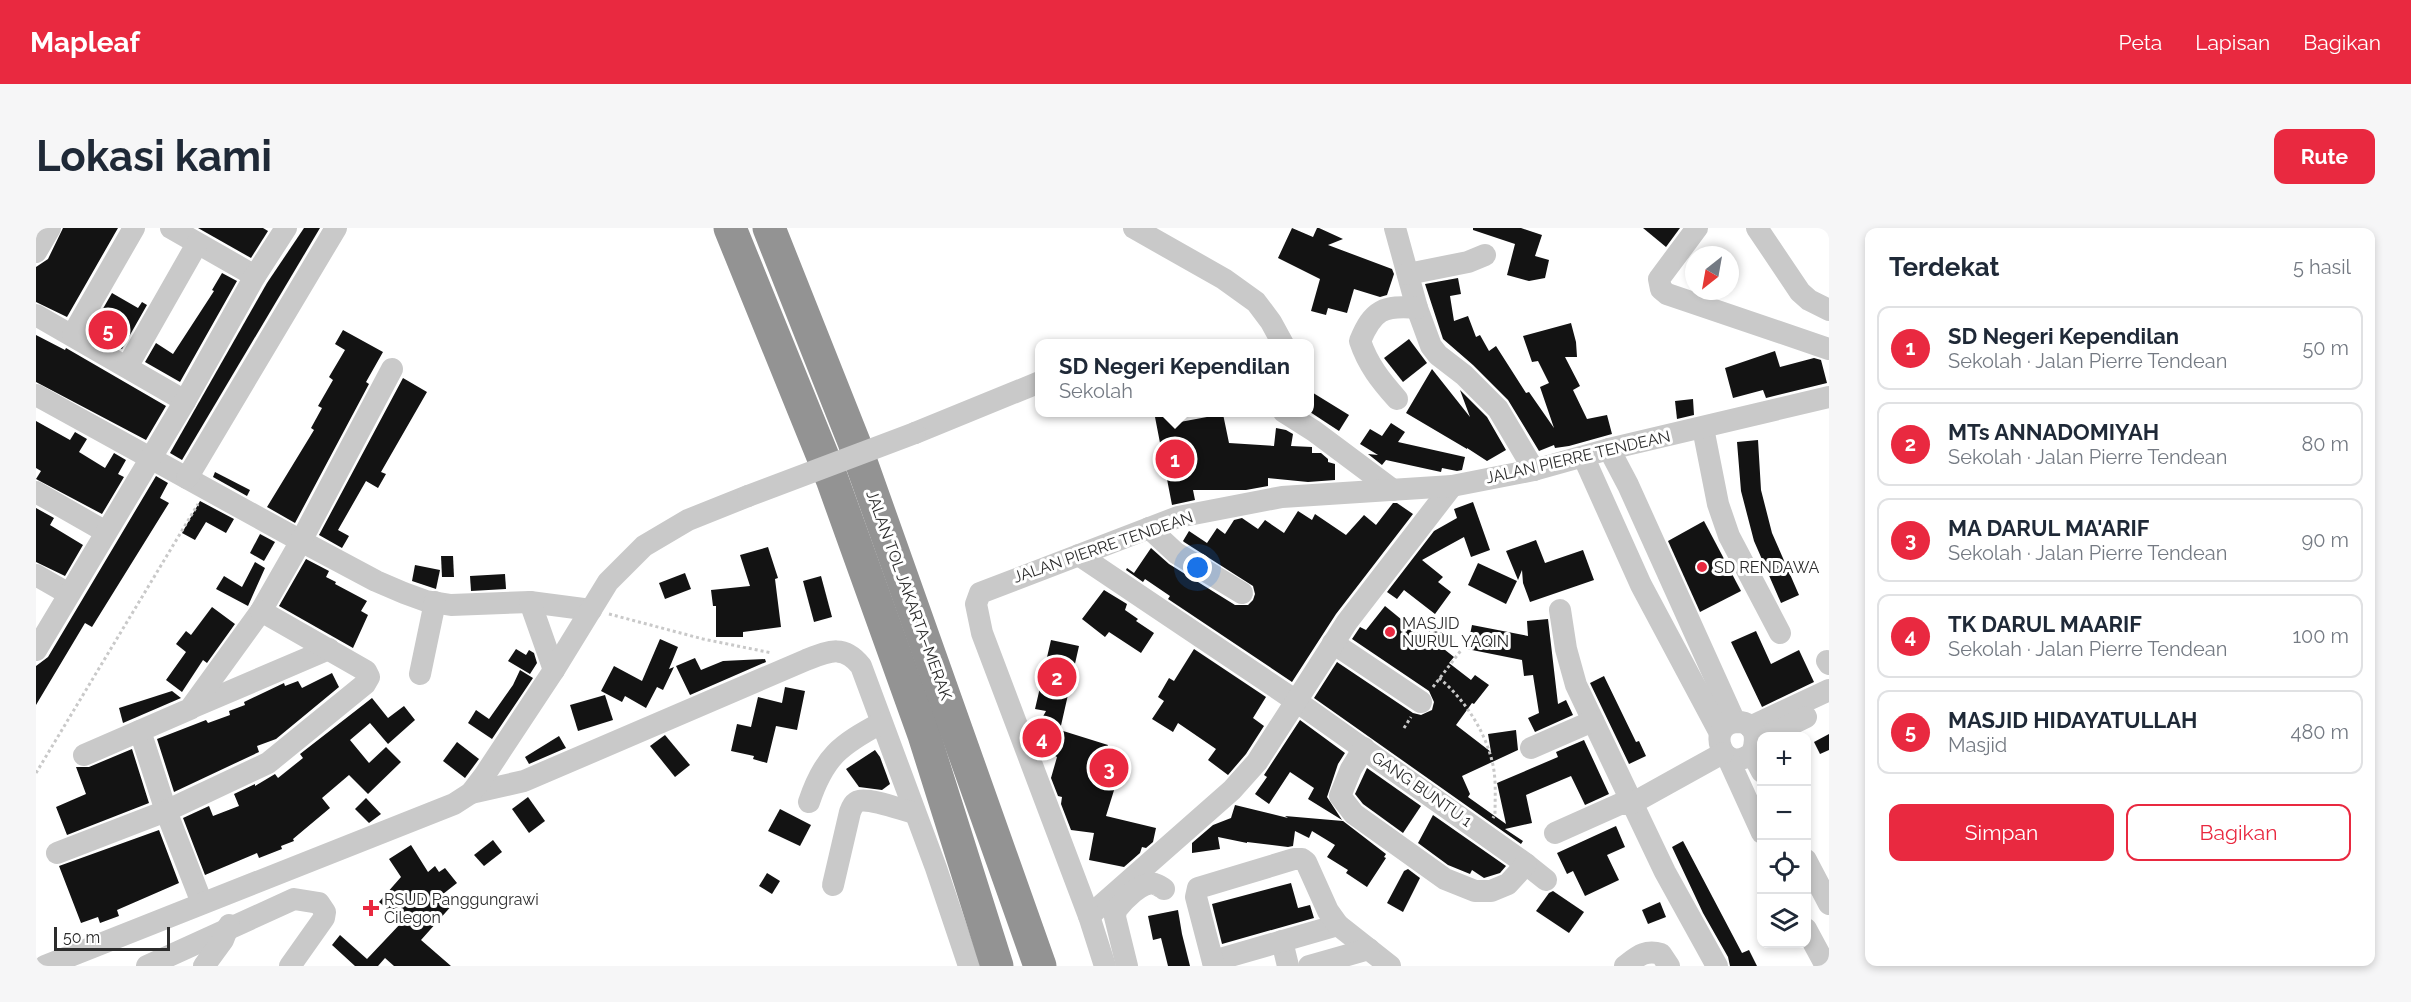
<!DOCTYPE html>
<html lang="id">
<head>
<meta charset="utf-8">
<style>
	:root { --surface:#fff; --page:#f6f6f7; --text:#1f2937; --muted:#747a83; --line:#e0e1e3; --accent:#e92940 }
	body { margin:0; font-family:Raleway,sans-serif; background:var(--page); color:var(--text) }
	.controls { position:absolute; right:18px; bottom:18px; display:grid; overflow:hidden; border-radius:12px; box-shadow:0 3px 9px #0003 }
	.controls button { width:54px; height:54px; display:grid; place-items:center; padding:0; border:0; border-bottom:2px solid var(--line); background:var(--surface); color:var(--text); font:30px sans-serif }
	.compass { position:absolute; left:1649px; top:18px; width:54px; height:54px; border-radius:50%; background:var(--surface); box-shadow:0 3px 9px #0003; rotate:211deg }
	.scale { position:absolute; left:18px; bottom:15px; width:116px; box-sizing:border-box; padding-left:6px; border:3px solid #2c2c2c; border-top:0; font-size:16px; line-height:21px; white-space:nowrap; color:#2c2c2c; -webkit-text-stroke:4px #fff; paint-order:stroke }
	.you { position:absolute; left:1162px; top:340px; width:21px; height:21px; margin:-15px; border:4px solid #fff; border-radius:50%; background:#1a73e8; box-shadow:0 0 0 9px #1a73e833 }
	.badge { display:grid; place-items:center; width:39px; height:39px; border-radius:50%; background:var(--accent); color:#fff; font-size:20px; font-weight:700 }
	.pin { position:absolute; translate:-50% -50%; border:3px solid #fff; box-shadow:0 2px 6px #0006 }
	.popup { position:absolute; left:999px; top:111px; width:279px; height:78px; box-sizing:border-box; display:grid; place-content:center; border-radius:12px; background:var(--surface); filter:drop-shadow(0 2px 4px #0005); font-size:20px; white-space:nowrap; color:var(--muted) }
	.popup b { font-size:22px; color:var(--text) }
	.popup::after { content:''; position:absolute; left:50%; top:100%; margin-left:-12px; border:12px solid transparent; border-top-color:var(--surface) }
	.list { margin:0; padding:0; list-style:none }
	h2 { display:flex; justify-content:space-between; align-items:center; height:78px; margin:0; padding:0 24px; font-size:26px }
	h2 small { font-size:20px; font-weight:400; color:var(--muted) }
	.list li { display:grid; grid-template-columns:39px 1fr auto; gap:18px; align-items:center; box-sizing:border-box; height:84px; margin:0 12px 12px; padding:0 12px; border:2px solid var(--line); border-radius:12px }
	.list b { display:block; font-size:22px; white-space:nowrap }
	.list p { margin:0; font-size:20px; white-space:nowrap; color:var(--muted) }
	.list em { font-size:20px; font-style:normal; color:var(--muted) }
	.actions { display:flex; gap:12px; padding:18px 24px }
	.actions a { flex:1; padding:14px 0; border:2px solid var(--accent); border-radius:12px; text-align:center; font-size:21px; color:var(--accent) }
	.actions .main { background:var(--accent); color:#fff }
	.icon { flex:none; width:33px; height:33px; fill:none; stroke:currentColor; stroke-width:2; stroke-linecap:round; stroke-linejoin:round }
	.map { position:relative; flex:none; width:1793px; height:738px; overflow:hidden; border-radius:12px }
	header { display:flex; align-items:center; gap:36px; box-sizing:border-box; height:84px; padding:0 30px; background:var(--accent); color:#fff }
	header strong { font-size:28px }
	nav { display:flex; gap:33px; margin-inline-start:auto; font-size:21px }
	.intro { display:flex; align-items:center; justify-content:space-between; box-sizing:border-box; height:144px; padding:0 36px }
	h1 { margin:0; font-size:42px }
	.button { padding:15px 27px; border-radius:12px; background:var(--accent); color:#fff; font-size:21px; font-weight:700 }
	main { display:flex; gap:36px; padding:0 36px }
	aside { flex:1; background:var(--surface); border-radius:12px; box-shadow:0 3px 9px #0003 }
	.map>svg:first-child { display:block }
</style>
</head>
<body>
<header>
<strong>Mapleaf</strong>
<nav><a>Peta</a><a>Lapisan</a><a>Bagikan</a></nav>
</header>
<div class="intro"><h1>Lokasi kami</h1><a class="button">Rute</a></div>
<main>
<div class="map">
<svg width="1793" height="738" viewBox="0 0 1793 738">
	<rect width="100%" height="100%" fill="#fff"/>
	<!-- building -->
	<g fill="#131313">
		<polygon points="27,0 82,0 31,89 0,74 0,39 12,31"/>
		<polygon points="162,0 227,0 232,3 215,30"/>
		<polygon points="268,0 284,0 146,232 134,225 231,55"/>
		<polygon points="1256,0 1277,9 1281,0 1283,0 1307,11 1292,17 1356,41 1358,46 1351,67 1344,69 1318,61 1311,85 1292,80 1290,87 1275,83 1284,51 1242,30"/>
		<polygon points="1437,0 1485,0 1506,7 1499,28 1513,32 1509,50 1493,53 1471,47 1479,16 1437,2"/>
		<polygon points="1607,0 1644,0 1630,19"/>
		<polygon points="186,45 201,53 144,154 109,134 120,115 137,126 178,63 176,62"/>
		<polygon points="1422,50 1425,66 1414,68 1418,93 1432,88 1440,109 1444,107 1453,123 1460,118 1490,165 1493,164 1518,200 1504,159 1513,155 1502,133 1496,134 1487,108 1535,95 1540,114 1541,129 1529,129 1544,158 1537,162 1551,191 1571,187 1576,206 1533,218 1519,220 1518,217 1503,223 1472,172 1437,137 1407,111 1389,56"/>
		<polygon points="76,65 102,80 106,74 111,77 86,121 54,103"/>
		<polygon points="307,102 347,124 330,154 333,156 259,295 231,279 278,202 275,200 286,180 282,178 297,152 293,149 309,122 299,116"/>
		<polygon points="0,107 29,122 30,120 130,178 110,212 0,154"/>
		<polygon points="1373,111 1391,135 1367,154 1348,130"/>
		<polygon points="1739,123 1744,139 1778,130 1785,132 1791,155 1730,170 1727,162 1697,170 1689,140"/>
		<polygon points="1396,141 1434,189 1424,162 1451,189 1470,222 1451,233 1431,220 1431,221 1370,185"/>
		<polygon points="367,150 391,164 345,244 350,246 342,260 330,253 302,302 313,308 306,320 283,307"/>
		<polygon points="1274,163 1313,187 1303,203 1274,184"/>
		<polygon points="1657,171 1658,187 1641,191 1639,173"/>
		<polygon points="1142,185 1144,194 1187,186 1193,215 1238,218 1240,200 1250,202 1257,206 1255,218 1276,219 1276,225 1285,225 1292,231 1292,234 1299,236 1299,252 1272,254 1232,250 1232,258 1210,262 1157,262 1159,272 1136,277 1119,189"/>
		<polygon points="0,193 34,212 39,204 51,211 43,224 69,240 78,225 90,232 82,246 88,249 66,286 0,251 5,243 0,240"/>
		<polygon points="1355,195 1369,204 1362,214 1429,229 1426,242 1421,243 1406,240 1405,244 1350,232 1346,237 1332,226 1342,227 1324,216 1334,201 1346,208"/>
		<polygon points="1722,212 1725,262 1736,305 1763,367 1745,375 1718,313 1705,263 1701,214"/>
		<polygon points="179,244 214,262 211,268 177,249"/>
		<polygon points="120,248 132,255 124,270 133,275 56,399 49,395 0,477 0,438 12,429"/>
		<polygon points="164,273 198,291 190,305 170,294 159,312 146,305"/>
		<polygon points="1437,274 1454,322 1435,329 1428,309 1386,332 1407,349 1402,354 1415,364 1399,386 1368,362 1361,371 1351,364 1398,303 1421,290 1418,281"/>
		<polygon points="1357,275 1361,275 1377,286 1300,386 1256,454 1132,371 1134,368 1109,351 1107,354 1090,342 1091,340 1098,345 1115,320 1133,336 1199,377 1212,377 1217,372 1219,366 1217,358 1148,314 1147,313 1153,303 1171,315 1181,300 1189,306 1198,292 1206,290 1222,301 1229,292 1248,305 1262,283 1276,292 1279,286 1310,307 1328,287 1340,297"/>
		<polygon points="0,280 18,290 14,297 47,317 29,348 0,334"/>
		<polygon points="1668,293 1705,363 1664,384 1632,313"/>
		<polygon points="224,306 239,314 228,333 214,325"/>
		<polygon points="1500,312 1509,335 1547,322 1558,352 1494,374 1487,355 1486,342 1482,352 1470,323"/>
		<polygon points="732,319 742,350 739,351 745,399 707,404 707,409 680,409 680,378 677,378 675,362 714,358 704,327"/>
		<polygon points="405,328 417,328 418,349 406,349"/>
		<polygon points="270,331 293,343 290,349 300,354 299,356 331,373 325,383 332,387 317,420 243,378"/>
		<polygon points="219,334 229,340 212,378 180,361 188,348 206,359"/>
		<polygon points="1442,335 1481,353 1470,376 1432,357"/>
		<polygon points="379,337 404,342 400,361 376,353"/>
		<polygon points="649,345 655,361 629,371 623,355"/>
		<polygon points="469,346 470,361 435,363 434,348"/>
		<polygon points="785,348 796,389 778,394 767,353"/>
		<polygon points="1068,362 1091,376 1089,382 1102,391 1100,393 1118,405 1105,425 1073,404 1069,409 1046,391"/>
		<polygon points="1349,378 1388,410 1397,398 1425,420 1399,414 1418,429 1413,435 1435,452 1439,447 1453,457 1438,476 1436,475 1420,497 1455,524 1452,506 1480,502 1482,522 1426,548 1434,566 1432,569 1470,596 1461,555 1522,529 1520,524 1548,512 1573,566 1549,577 1535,548 1490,567 1496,595 1469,601 1487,613 1485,616 1278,470 1301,434 1377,485 1385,487 1396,482 1398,474 1393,463 1316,411 1324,399 1330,402"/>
		<polygon points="176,379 199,396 171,435 167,432 146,464 130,452 150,424 140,416 150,403 155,407"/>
		<polygon points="1512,391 1522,476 1530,472 1537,487 1499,504 1492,490 1503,485 1497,447 1488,448 1486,432 1431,421 1436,397 1492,408 1491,393"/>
		<polygon points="1720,403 1735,436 1763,422 1778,454 1726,479 1695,414"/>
		<polygon points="624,411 642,419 633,441 638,439 627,462 621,459 610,480 589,468 586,474 565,463 578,438 606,453"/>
		<polygon points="1015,412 1043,418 1024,502 1072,517 1071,521 1089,527 1070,588 1120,600 1117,614 1110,620 1106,619 1104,625 1088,639 1053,632 1058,605 1035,602 1025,576 1026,569 1022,568 1015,550 1021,529 1004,519 998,505 1010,483 999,481"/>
		<polygon points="480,421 490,427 493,422 498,425 501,435 494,446 472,433"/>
		<polygon points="1158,421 1230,469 1217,490 1228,498 1210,526 1192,547 1172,532 1180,521 1142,495 1137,504 1116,491 1128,473 1122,469 1133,450 1138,453"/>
		<polygon points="659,430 665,442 687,433 729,431 730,434 654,467 640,438"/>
		<polygon points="484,442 497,450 456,511 432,495 440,482 453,491 477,457"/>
		<polygon points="296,445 303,459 240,511 221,518 223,524 138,564 121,511 170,492 172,495 194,487 193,483 209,477 208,474 248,455 249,458 262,453 266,460"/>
		<polygon points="1568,448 1600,514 1603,513 1610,528 1593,536 1554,455"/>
		<polygon points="749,459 769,463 761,502 740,498 731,535 717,531 718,528 695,523 701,496 715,499 722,469 746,475"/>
		<polygon points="136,463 145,470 87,495 83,480"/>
		<polygon points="569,467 577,492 542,503 534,477"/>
		<polygon points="336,470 352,490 368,478 379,492 352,516 334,495 314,512 333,535 350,519 365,534 332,566 313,547 286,570 294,580 257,611 258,613 245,618 246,621 223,630 221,625 169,647 147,590 173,578 177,588 203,578 198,566 219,556 219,558 239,546 242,550 267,530 264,526"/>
		<polygon points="1264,492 1309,525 1302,536 1291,569 1306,592 1272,571 1278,560 1254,544 1233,576 1219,566 1231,549 1228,547"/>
		<polygon points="1793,506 1793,522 1784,526 1778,514"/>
		<polygon points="629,507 654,537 639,549 614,518"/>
		<polygon points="523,508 530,520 493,536 489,529"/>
		<polygon points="421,514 443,531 429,550 407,533"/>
		<polygon points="96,521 113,575 31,607 20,579 50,566 40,539 53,539"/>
		<polygon points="839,522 844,529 854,556 846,562 823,559 810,541"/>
		<polygon points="1331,540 1385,578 1367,605 1327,576 1319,566"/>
		<polygon points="492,569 509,593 493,605 476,581"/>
		<polygon points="330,570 345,586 333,595 319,581"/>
		<polygon points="1199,577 1252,590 1249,588 1307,593 1350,626 1348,629 1350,630 1331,659 1310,645 1312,642 1291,629 1299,617 1276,603 1273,610 1259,603 1257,618 1252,619 1211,614 1211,615 1182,609 1184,621 1156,625 1156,615 1177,597 1195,590"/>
		<polygon points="744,581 775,597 764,618 732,603"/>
		<polygon points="1397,587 1470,638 1464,645 1448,650 1436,642 1434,646 1412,637 1382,615"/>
		<polygon points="1580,598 1589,619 1571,627 1583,652 1549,668 1537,643 1531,646 1521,625"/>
		<polygon points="123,602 143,655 81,682 83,688 64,695 62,689 45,695 23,638"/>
		<polygon points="457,612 466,624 448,638 438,627"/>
		<polygon points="1647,613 1706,725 1713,722 1721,738 1694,738 1692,729 1667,685 1636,619"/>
		<polygon points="375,617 392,644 399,638 403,644 409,640 421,655 407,666 418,675 385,712 415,738 358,738 349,730 342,738 319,738 296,717 304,707 331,731 366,694 343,674 365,649 353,631"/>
		<polygon points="1372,641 1384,650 1367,684 1351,675 1368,643"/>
		<polygon points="731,645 744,653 736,666 723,658"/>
		<polygon points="1255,655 1262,680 1274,677 1278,690 1186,716 1176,676"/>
		<polygon points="1517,663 1548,684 1533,705 1500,683 1513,665"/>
		<polygon points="1624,674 1630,689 1612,696 1606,682"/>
		<polygon points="1142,682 1146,706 1154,738 1132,738 1125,710 1117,712 1112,688"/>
	</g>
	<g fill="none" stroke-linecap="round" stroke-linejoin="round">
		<!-- path -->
		<g stroke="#c9c9c9" stroke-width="3" stroke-dasharray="3 3" stroke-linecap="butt">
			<polyline points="573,386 667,411 736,425"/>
			<path d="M1403,450C1430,472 1453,509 1458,543C1460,557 1459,572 1459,586L1457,590"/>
			<polyline points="1397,459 1426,421"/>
			<polyline points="1368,500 1375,489"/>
			<polyline points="0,545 162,276"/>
		</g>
		<!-- minor -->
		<g stroke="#c9c9c9" stroke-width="22">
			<polyline points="135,0 219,48"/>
			<polyline points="1098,0 1188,51 1220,74 1235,94 1247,116"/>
			<polyline points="1359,0 1381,80 1395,118 1402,127 1428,147 1462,181 1498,242"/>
			<polyline points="1661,0 1623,51 1625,61 1631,66 1793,121"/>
			<polyline points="1721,0 1764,64 1773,72 1793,82"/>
			<polyline points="0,24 14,0"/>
			<polyline points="1372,46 1432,34 1449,27"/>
			<polyline points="0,87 149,173"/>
			<polyline points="37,106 98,0"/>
			<polyline points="91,139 161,16"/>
			<polyline points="0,167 265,313 340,353 368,365 390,373 415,377 494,374 555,382"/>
			<path d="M1361,171C1345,153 1332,137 1324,113C1337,82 1347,77 1381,80"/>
			<polyline points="1248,184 1278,203 1357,262"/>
			<polyline points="1667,200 1682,276 1693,308 1744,405"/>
			<polyline points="879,205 1004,154"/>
			<polyline points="1573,221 1592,257 1699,494"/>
			<polyline points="1548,230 1605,357 1684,505"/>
			<polyline points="151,250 300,0"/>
			<polyline points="0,264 70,304"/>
			<polyline points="1113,300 1140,325 1206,365"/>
			<polyline points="1043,327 1260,473 1490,636 1510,652"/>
			<polyline points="0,347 33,366"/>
			<polyline points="494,374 518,442"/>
			<polyline points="1524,382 1530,421 1540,457 1629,644 1681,738"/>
			<polyline points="1297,415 1385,474"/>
			<polyline points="0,422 149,173 219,48 250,0"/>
			<polyline points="1791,433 1793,436"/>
			<polyline points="384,446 399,374"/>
			<polyline points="155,480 293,421"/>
			<polyline points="1714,499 1793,462"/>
			<polyline points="104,503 130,583 166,675"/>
			<polyline points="1731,508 1770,489"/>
			<polyline points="1328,520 1315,541 1304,568 1318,586 1409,651 1439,663 1455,663 1472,656 1490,636"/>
			<polyline points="1495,520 1557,493"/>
			<path d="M1716,525C1686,550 1668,495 1702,494C1721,494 1721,513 1716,525L1726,544"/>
			<polyline points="48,527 154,481 225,383 265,313 356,141"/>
			<polyline points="1691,528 1726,605"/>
			<path d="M435,565L488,553L770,432C793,423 808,416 825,438L900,640L933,738"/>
			<path d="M773,574C788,529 804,517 845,495"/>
			<polyline points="1519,605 1584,576 1595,576 1687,525"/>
			<polyline points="21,625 130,583 232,535 329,456 333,449 330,443 225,383"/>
			<polyline points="1770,632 1793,676"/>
			<path d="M797,657L814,584C816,579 818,574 823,573C835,570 866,582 879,585"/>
			<polyline points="1053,688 1196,562 1221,534 1311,394 1416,258"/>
			<polyline points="1770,701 1790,738"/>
			<polyline points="1246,713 1252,738"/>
			<polyline points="1177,733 1302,697"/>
			<polyline points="9,738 418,576 435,565 448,548 518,442 572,354 608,318 652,292 712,268"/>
			<polyline points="111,738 258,671 283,675 289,684 288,690 254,738"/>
			<polyline points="168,738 187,712 193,697"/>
			<polyline points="1069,738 1053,688 946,405 940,376 944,365 1142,289 1246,269 1416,258 1498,242 1573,221 1793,169"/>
			<path d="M1091,738L1079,689L1080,682C1087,673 1106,652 1119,656C1120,656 1127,660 1128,661"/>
			<polyline points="1178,738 1160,669 1162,660 1258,631 1266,631 1270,634 1292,683 1302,697 1354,738"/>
			<polyline points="1273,738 1333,721"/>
			<path d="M1589,738C1601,729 1609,721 1625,726L1633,738"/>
		</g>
		<!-- highway -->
		<g stroke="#939393" stroke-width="33">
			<polyline points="694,0 796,251 888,507 961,738"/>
			<polyline points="733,0 818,214 1004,738"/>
		</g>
		<!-- minor-bridge -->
		<polyline stroke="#c9c9c9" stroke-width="22" points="712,268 879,205"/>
	</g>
	<!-- markers -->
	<g fill="#e92940" stroke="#fff" stroke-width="2">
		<circle cx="1666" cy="339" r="6"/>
		<circle cx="1354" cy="404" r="6"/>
		<path d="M332 671h6v6h6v6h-6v6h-6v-6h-6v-6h6z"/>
	</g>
	<g text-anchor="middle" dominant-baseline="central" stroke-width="6" stroke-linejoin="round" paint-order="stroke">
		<!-- street labels -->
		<g font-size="16" fill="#2c2c2c" stroke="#fff">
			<text transform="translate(1542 229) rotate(-13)">JALAN PIERRE TENDEAN</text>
			<text transform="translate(1067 319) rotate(-19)">JALAN PIERRE TENDEAN</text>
			<text transform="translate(873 367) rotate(70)">JALAN TOL JAKARTA–MERAK</text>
			<text transform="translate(1386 561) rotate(35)">GANG BUNTU 1</text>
		</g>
		<!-- poi labels -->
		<g font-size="16" fill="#2c2c2c" stroke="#fff" text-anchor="start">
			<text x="1678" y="339">SD RENDAWA</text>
			<text x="1366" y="395">MASJID<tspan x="1366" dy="18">NURUL YAQIN</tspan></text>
			<text x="348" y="671">RSUD Panggungrawi<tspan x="348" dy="18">Cilegon</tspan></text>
		</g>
	</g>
</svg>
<div class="controls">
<button>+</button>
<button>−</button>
<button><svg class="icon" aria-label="locate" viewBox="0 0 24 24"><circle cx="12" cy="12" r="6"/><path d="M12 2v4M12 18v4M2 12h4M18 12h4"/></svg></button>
<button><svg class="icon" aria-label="layers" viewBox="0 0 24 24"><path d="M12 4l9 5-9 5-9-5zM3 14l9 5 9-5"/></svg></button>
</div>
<svg class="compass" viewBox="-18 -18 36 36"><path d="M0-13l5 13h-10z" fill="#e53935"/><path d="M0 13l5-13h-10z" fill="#747a83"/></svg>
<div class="scale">50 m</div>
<div class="you"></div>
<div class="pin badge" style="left:1139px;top:231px">1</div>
<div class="popup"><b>SD Negeri Kependilan</b>Sekolah</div>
<div class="pin badge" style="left:1021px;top:449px">2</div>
<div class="pin badge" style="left:1073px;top:540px">3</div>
<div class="pin badge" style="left:1006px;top:510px">4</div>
<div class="pin badge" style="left:72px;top:102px">5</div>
</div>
<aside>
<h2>Terdekat<small>5 hasil</small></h2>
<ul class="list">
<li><span class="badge">1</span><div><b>SD Negeri Kependilan</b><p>Sekolah · Jalan Pierre Tendean</p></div><em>50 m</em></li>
<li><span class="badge">2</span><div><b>MTs ANNADOMIYAH</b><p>Sekolah · Jalan Pierre Tendean</p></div><em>80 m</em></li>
<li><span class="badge">3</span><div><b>MA DARUL MA'ARIF</b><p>Sekolah · Jalan Pierre Tendean</p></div><em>90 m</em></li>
<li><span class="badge">4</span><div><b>TK DARUL MAARIF</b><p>Sekolah · Jalan Pierre Tendean</p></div><em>100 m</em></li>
<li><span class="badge">5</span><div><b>MASJID HIDAYATULLAH</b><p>Masjid</p></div><em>480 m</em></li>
</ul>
<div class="actions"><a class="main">Simpan</a><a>Bagikan</a></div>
</aside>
</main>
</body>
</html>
